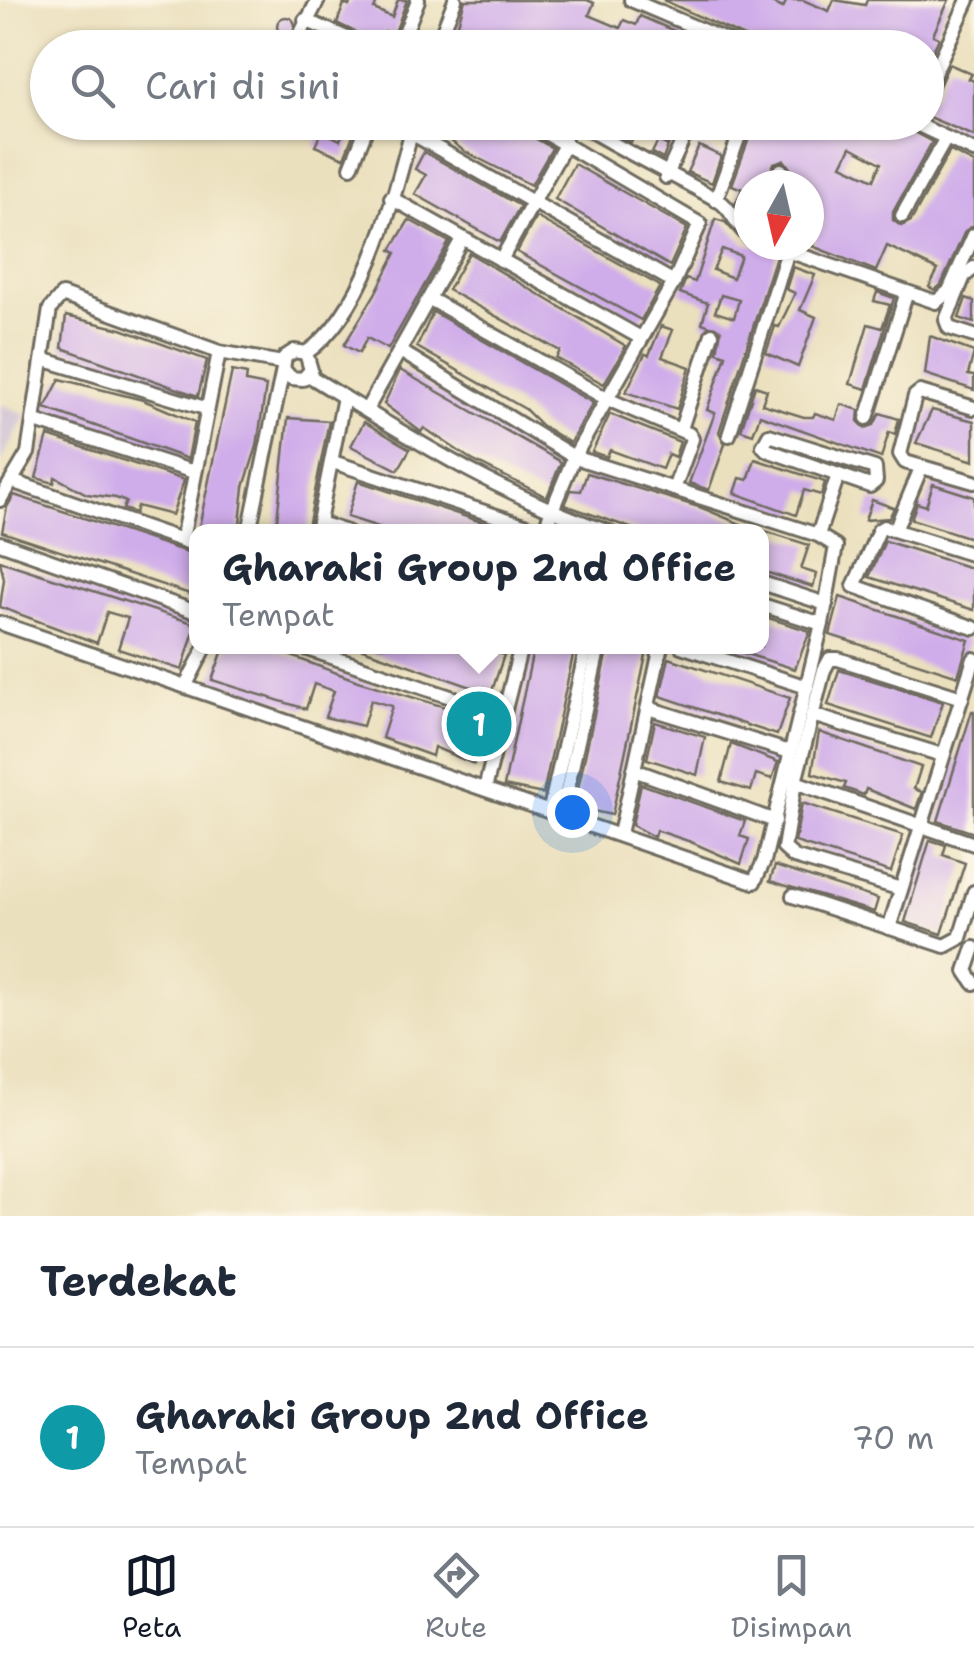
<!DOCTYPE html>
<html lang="id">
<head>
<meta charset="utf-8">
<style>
	:root { --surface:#fff; --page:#f6f6f7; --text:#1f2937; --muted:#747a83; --line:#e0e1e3; --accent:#111827 }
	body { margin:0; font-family:"Shantell Sans",sans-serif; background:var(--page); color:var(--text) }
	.compass { position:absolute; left:734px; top:170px; width:90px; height:90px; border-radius:50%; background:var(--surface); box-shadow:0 2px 8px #0004; rotate:188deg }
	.you { position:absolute; left:572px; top:812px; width:35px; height:35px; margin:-25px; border:8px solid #fff; border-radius:50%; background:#1a73e8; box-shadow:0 0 0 15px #1a73e833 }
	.badge { display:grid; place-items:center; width:65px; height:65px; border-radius:50%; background:var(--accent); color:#fff; font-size:32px; font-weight:700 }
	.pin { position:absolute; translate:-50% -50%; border:5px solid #fff; box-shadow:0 2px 10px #0006 }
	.popup { position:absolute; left:189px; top:524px; width:580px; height:130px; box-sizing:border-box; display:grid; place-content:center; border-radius:20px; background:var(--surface); filter:drop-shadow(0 2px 8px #0005); font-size:32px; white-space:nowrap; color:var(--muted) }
	.popup b { font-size:38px; color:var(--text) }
	.popup::after { content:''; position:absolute; left:50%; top:100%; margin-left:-20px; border:20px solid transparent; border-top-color:var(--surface) }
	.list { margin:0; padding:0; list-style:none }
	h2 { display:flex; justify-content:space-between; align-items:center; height:130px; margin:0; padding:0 40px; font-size:42px }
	h2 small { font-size:32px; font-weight:400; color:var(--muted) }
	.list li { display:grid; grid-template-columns:65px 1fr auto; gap:30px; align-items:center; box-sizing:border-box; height:180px; padding:0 40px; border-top:2px solid var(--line) }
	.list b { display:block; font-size:38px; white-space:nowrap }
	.list p { margin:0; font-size:32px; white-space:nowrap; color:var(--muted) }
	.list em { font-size:32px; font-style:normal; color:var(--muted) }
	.icon { flex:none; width:55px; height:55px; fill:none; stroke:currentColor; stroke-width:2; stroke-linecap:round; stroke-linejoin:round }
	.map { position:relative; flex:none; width:974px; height:1216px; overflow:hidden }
	.search { position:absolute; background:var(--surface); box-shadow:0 2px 8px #0004; left:30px; right:30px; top:30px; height:110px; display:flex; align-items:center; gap:25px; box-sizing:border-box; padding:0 35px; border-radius:55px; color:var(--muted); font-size:38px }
	.sheet { height:310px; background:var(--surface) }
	nav { display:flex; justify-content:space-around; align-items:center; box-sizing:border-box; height:140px; border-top:2px solid var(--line); background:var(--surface); font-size:28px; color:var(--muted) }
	nav a { display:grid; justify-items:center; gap:5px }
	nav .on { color:var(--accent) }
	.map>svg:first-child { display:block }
</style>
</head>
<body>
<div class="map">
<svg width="974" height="1216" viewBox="0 0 974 1216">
	<rect width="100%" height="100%" fill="#fcf5e5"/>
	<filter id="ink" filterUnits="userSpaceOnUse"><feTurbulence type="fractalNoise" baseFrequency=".01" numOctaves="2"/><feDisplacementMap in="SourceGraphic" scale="20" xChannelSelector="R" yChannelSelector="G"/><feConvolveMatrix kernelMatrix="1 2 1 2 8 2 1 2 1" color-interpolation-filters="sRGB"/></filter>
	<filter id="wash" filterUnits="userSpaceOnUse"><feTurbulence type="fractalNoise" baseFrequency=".0048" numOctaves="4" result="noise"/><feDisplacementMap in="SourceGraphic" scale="40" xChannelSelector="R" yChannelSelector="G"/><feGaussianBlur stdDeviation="2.25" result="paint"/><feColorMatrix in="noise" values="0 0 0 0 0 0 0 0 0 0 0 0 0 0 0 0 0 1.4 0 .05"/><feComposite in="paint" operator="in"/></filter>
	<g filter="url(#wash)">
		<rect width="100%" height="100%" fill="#ebe0bd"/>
		<!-- industrial -->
		<polygon fill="#ccbed4" points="0,404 26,415 0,463"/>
		<g id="blocks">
			<!-- building -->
			<g fill="#cfacea" fill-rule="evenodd">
				<polygon points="351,0 378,0 374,9 392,17 398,0 407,0 394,35 385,31 378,43 337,23 344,4 349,6"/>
				<polygon points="465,0 587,0 594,3 589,15 620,28 624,20 636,25 640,16 693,39 690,48 585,48 565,39 562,48 451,48"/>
				<polygon points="663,0 765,0 783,8 787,0 803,0 829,11 834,0 865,5 867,0 949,0 933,35 939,38 926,66 930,48 768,48"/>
				<circle cx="286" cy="26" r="9"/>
				<polygon points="312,34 326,40 323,48 305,48"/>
				<polygon points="949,64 972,74 969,79 974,81 974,136 926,116 926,101 935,95"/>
				<polygon points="348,122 358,122 344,158 315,146 322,131 340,140"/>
				<polygon points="444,122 507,122 552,148 531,185 464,151 439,132"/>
				<polygon points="627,122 641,122 631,142 620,136"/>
				<polygon points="677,122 663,159 652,153 658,141 666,145"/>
				<path d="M768,122H895L932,142L893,212V220L901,226L911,221L950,151L974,163V225L965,231L941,285L935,290L929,287L938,270L887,246L876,271L812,246L824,220L809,213V185H786L791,170L784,160L774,163L765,185H749V208L736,203L742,189L732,185L752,130L762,134ZM851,147L881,163L874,180L842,165Z"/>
				<polygon points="699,146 721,156 712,183 687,172"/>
				<polygon points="424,152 520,206 500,242 415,194 426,175 415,169"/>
				<polygon points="574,164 687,228 670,266 555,199"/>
				<polygon points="536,217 660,286 641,320 517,252"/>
				<path d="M715,219L725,222L744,243L778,250L719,432L725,444L709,490L689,483L715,413L707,410L726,355L717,352L721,330L702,323L708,303L680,293L686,279L695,282ZM722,249L741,256L733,278L713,270ZM721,295L739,300L734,318L715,312Z"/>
				<polygon points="409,220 449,242 388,349 367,338 359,353 344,345 375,294 396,253 391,250"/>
				<polygon points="469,253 626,346 604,384 556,358 560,351 448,290"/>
				<polygon points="793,267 815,275 800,310 816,317 798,367 766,353 775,326 779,327 795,293 786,289"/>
				<polygon points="877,292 894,298 866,389 850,384 868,324 882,328 890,305 874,301"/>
				<polygon points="966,298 974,301 974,323 959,318"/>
				<polygon points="433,312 593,403 570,443 541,425 525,409 417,347"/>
				<polygon points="66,316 121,329 207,360 198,396 62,348"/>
				<polygon points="661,326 673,330 662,357 690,367 677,409 626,392 645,354 649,355"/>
				<polygon points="930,336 974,352 968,375 974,376 974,390 925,374"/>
				<polygon points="400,370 561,462 547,497 472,460 424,428 421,432 384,404"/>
				<polygon points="232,371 247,374 246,382 266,386 257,446 244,487 239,532 198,532"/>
				<polygon points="60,379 143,400 195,422 188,459 45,408"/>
				<polygon points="755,386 767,390 762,404 804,417 813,417 815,413 836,420 841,404 859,410 858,421 865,428 874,425 880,413 899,419 895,434 889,432 881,458 760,415 753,434 741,430"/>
				<polygon points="932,410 974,421 974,461 916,443"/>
				<polygon points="610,414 680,442 675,457 668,454 662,469 610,450 607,457 592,452"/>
				<polygon points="288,418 329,421 307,532 276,529"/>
				<polygon points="364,422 410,449 398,470 351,446"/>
				<polygon points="48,436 184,480 172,515 137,506 135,513 123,509 126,502 116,498 87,494 55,477 54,483 36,478"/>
				<polygon points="755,459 825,482 821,495 804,490 796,515 735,493 740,478 748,480"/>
				<polygon points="587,473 702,508 760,532 642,532 565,505 571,490 581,491"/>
				<polygon points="358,481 512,532 394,532 347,517"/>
				<polygon points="933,484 974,497 974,539 911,519 917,503 926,506"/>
				<polygon points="14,495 196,555 196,596 2,532 7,507"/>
				<polygon points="872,500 894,508 889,518 865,520"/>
				<polygon points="762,530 809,545 801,569 817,574 813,587 762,571"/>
				<polygon points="885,541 974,569 974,610 869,577"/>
				<polygon points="0,561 196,624 182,670 118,649 128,618 107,612 97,643 0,607 4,579"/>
				<polygon points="840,597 969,640 958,676 830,635"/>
				<polygon points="762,616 810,631 795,669 727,648 762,646"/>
				<polygon points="229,646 265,646 358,681 492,721 487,740 482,739 474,764 434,747 432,756 382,738 392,706 371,700 363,726 325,717 334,691 314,684 306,709 212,680 223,650 228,652"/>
				<polygon points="354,646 476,646 504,655 491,694"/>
				<polygon points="534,646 575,646 543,794 504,786"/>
				<polygon points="609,646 648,646 612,815 574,807"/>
				<polygon points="669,658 790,698 777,735 660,696"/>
				<polygon points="839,670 943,702 931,738 828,705"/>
				<polygon points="972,711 974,711 974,833 938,821"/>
				<polygon points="655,722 705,737 697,775 647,759"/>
				<polygon points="819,732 921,767 914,789 922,792 916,809 866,789 864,795 844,788 846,783 812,773"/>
				<polygon points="731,744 778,762 772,779 756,774 751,791 721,782"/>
				<polygon points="641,784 745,821 740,836 749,839 741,864 691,842 656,830 654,837 632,825"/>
				<polygon points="802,803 903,835 891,872 795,842"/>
				<polygon points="930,840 946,845 943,855 965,863 942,934 905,922"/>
				<polygon points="775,866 878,899 874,912 770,881"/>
			</g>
		</g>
	</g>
	<g filter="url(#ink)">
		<use href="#blocks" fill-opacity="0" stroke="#6e6a5e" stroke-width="2.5"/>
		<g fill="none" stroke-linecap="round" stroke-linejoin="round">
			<!-- minor casing -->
			<g stroke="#6e6a5e" stroke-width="18">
				<g id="minor">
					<polyline points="631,0 744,48"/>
					<polyline points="305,20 370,48"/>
					<polyline points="293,48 318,0"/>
					<polyline points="399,48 418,0"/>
					<polyline points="436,48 455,0"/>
					<polyline points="700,48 708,33"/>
					<polyline points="926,91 968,0"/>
					<polyline points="527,122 700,224 674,282 574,457 543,532"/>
					<path d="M576,122C623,151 672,174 719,201C733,209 734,225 749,234"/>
					<polyline points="912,122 974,151"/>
					<polyline points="411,133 674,282"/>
					<polyline points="351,167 369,122"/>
					<polyline points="666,177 691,122"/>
					<polyline points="775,185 781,170"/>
					<polyline points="391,198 641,338"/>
					<polyline points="716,200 744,122"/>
					<polyline points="902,216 946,138"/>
					<polyline points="501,260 566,143"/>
					<polyline points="974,268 964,276 946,320 949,328 974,336"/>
					<polyline points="430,299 607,399 689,434 692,439 674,489"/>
					<path d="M306,353L311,370L303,379L291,378L283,369L285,357L294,351L306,353C368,311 395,192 414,122"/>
					<polyline points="45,360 205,408"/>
					<path d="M308,375C406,435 499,495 609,532"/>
					<polyline points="974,408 920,392 915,396 900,454 905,462 974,482"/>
					<polyline points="367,409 462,239"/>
					<polyline points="867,418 906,295"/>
					<polyline points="35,421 194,472"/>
					<polyline points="681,429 712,334"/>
					<polyline points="729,435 788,251 936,302 949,291 974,235"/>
					<polygon points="769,435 875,468 876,481 870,486 767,450 763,446"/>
					<polyline points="333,462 545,532"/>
					<polyline points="14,482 196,545"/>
					<polyline points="0,500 28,453 50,309 62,295 219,352 283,363"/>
					<polyline points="319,523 347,532"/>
					<polyline points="896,528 921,468"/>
					<polyline points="249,532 283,369"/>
					<polyline points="317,532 344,397"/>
					<polyline points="818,535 838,475"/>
					<polyline points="182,540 219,352"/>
					<polyline points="0,543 196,612"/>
					<polyline points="974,555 884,527 879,530 854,586 974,628"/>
					<polyline points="762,583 826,604"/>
					<polyline points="762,605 822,624"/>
					<polyline points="0,623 754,882 764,861 822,624 836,546 818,535 574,457 400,351"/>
					<polyline points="299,646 504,715"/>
					<polyline points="681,646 807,687"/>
					<polyline points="186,685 206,646"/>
					<polyline points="648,708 790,752"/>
					<polyline points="812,715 942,755"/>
					<polyline points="634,770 775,821"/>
					<polyline points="795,782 974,844"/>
					<polyline points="485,789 521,646"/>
					<polyline points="550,809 587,646"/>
					<polyline points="562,813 599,646"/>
					<polyline points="620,834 661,646"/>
					<polyline points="901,889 794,857 784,848 795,782 824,670 830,659 838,659 962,698"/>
					<polyline points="793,896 945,946 960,938 974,892"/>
					<polyline points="889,928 974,659"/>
					<polyline points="974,948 966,971 974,983"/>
				</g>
			</g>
			<!-- minor -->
			<use href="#minor" stroke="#fff" stroke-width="12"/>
		</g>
	</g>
</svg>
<svg class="compass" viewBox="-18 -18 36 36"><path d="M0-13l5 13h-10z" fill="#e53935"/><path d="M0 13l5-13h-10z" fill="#747a83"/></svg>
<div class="you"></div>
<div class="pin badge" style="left:479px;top:724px;background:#0f9aa8">1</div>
<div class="popup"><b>Gharaki Group 2nd Office</b>Tempat</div>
<div class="search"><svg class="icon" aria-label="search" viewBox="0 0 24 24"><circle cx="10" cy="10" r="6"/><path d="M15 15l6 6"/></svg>Cari di sini</div>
</div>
<section class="sheet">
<h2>Terdekat<small></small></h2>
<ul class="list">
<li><span class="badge" style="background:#0f9aa8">1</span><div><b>Gharaki Group 2nd Office</b><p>Tempat</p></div><em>70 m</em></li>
</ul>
</section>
<nav>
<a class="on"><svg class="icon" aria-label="map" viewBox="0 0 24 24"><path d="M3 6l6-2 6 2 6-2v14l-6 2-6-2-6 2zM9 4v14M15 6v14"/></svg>Peta</a>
<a><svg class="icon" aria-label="directions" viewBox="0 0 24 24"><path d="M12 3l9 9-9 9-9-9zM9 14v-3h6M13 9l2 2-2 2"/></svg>Rute</a>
<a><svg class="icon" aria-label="saved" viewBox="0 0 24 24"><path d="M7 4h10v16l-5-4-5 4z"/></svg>Disimpan</a>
</nav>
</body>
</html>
